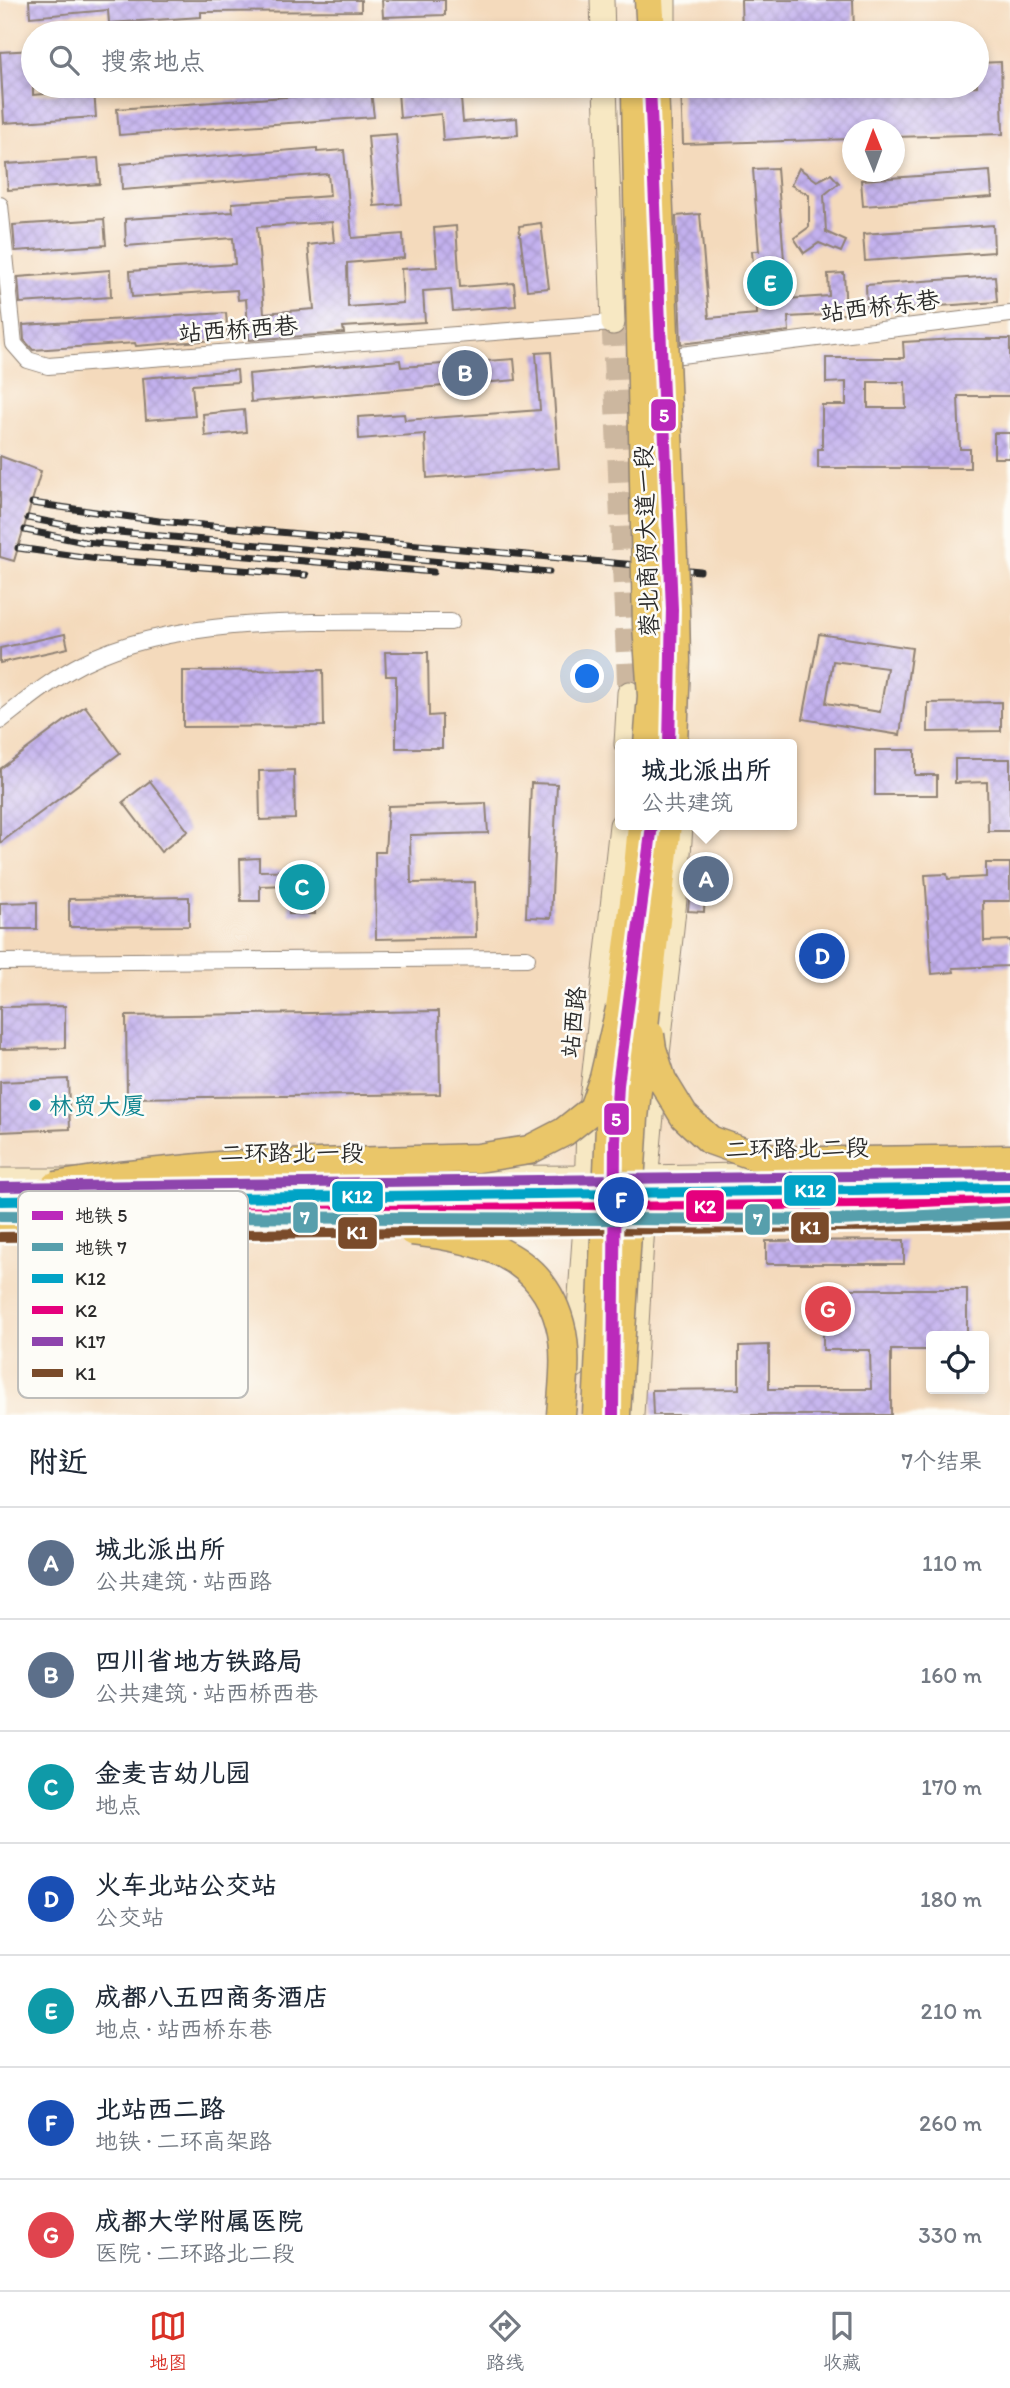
<!DOCTYPE html>
<html lang="zh">
<head>
<meta charset="utf-8">
<style>
	:root { --surface:#fff; --page:#f2f2f3; --text:#1f2937; --muted:#747a83; --line:#e0e1e3; --accent:#d93025 }
	body { margin:0; font-family:Itim,"LXGW WenKai TC",sans-serif; background:var(--page); color:var(--text) }
	.controls { position:absolute; right:21px; bottom:21px; display:grid; overflow:hidden; border-radius:7px; box-shadow:0 4px 10px #0003 }
	.controls button { width:63px; height:63px; display:grid; place-items:center; padding:0; border:0; border-bottom:2px solid var(--line); background:var(--surface); color:var(--text); font:35px sans-serif }
	.compass { position:absolute; left:842px; top:119px; width:63px; height:63px; border-radius:50%; background:var(--surface); box-shadow:0 4px 10px #0003; rotate:359deg }
	.you { position:absolute; left:588px; top:677px; width:24px; height:24px; margin:-18px; border:5px solid #fff; border-radius:50%; background:#1a73e8; box-shadow:0 0 0 10px #1a73e833 }
	.badge { display:grid; place-items:center; width:46px; height:46px; border-radius:50%; background:var(--accent); color:#fff; font-size:23px; font-weight:700 }
	.pin { position:absolute; translate:-50% -50%; border:4px solid #fff; box-shadow:0 2px 7px #0006 }
	.popup { position:absolute; left:615px; top:739px; width:182px; height:91px; box-sizing:border-box; display:grid; place-content:center; border-radius:7px; background:var(--surface); filter:drop-shadow(0 2px 5px #0005); font-size:23px; white-space:nowrap; color:var(--muted) }
	.popup b { font-size:26px; color:var(--text) }
	.popup::after { content:''; position:absolute; left:50%; top:100%; margin-left:-14px; border:14px solid transparent; border-top-color:var(--surface) }
	.list { margin:0; padding:0; list-style:none }
	h2 { display:flex; justify-content:space-between; align-items:center; height:91px; margin:0; padding:0 28px; font-size:30px }
	h2 small { font-size:23px; font-weight:400; color:var(--muted) }
	.list li { display:grid; grid-template-columns:46px 1fr auto; gap:21px; align-items:center; box-sizing:border-box; height:112px; padding:0 28px; border-top:2px solid var(--line) }
	.list b { display:block; font-size:26px; white-space:nowrap }
	.list p { margin:0; font-size:23px; white-space:nowrap; color:var(--muted) }
	.list em { font-size:23px; font-style:normal; color:var(--muted) }
	.icon { flex:none; width:38px; height:38px; fill:none; stroke:currentColor; stroke-width:2; stroke-linecap:round; stroke-linejoin:round }
	.map { position:relative; flex:none; width:1010px; height:1415px; overflow:hidden }
	.search { position:absolute; background:var(--surface); box-shadow:0 4px 10px #0003; left:21px; right:21px; top:21px; height:77px; display:flex; align-items:center; gap:18px; box-sizing:border-box; padding:0 24px; border-radius:38px; color:var(--muted); font-size:26px }
	.sheet { height:875px; background:var(--surface) }
	nav { display:flex; justify-content:space-around; align-items:center; box-sizing:border-box; height:98px; border-top:2px solid var(--line); background:var(--surface); font-size:19px; color:var(--muted) }
	nav a { display:grid; justify-items:center; gap:4px }
	nav .on { color:var(--accent) }
	.map>svg:first-child { display:block }
</style>
</head>
<body>
<div class="map">
<svg width="1010" height="1415" viewBox="0 0 1010 1415">
	<defs>
		<pattern id="building-cross-hatch" width="8" height="8" patternUnits="userSpaceOnUse" patternTransform="scale(1.75)"><rect width="8" height="8" fill="#c3b1ee"/><path d="M0 0l8 8M0 8l8-8" fill="none" stroke="#a898cc"/></pattern>
	</defs>
	<rect width="100%" height="100%" fill="#fdfcf7"/>
	<filter id="ink" filterUnits="userSpaceOnUse"><feTurbulence type="fractalNoise" baseFrequency=".0143" numOctaves="2"/><feDisplacementMap in="SourceGraphic" scale="14" xChannelSelector="R" yChannelSelector="G"/><feConvolveMatrix kernelMatrix="1 2 1 2 8 2 1 2 1" color-interpolation-filters="sRGB"/></filter>
	<filter id="wash" filterUnits="userSpaceOnUse"><feTurbulence type="fractalNoise" baseFrequency=".00686" numOctaves="4" result="noise"/><feDisplacementMap in="SourceGraphic" scale="28" xChannelSelector="R" yChannelSelector="G"/><feGaussianBlur stdDeviation="1.57" result="paint"/><feColorMatrix in="noise" values="0 0 0 0 0 0 0 0 0 0 0 0 0 0 0 0 0 1.4 0 .05"/><feComposite in="paint" operator="in"/></filter>
	<g filter="url(#wash)">
		<rect width="100%" height="100%" fill="#f4dabc"/>
		<g id="blocks">
			<!-- building -->
			<g fill="url(#building-cross-hatch)" fill-rule="evenodd">
				<polygon points="29,0 361,0 361,11 201,12 201,17 109,23 108,10 30,17"/>
				<polygon points="382,0 445,0 445,15 383,17"/>
				<polygon points="741,0 853,0 854,33 742,33"/>
				<polygon points="33,50 33,95 94,90 96,117 4,123 0,52"/>
				<polygon points="1001,62 1003,134 894,137 894,130 852,130 852,139 683,144 681,86 855,86 856,90 962,87 977,86 977,63"/>
				<polygon points="460,87 463,122 517,118 518,135 443,141 441,114 400,118 398,92"/>
				<polygon points="371,91 374,117 119,135 117,109"/>
				<polygon points="396,134 402,204 374,206 368,136"/>
				<path d="M317,148V152L344,150L352,238L403,234L404,258L347,263L348,307L403,303L401,269L437,267L434,228L456,226L460,287L514,283L516,306L453,311L451,289L423,291L425,322L343,327L344,333L249,340L246,299L238,300L237,290L132,297L130,271L235,264L233,238L126,246L125,219L233,212L232,203L330,196L328,174L122,190L121,164ZM332,222L334,242L308,245L314,309L264,313L257,227Z"/>
				<polygon points="98,158 100,184 8,190 6,164"/>
				<polygon points="777,168 787,299 829,296 828,274 844,273 846,314 788,317 789,331 681,344 676,216 700,214 709,318 757,314 752,251 759,251 753,169"/>
				<polygon points="799,168 817,181 831,174 839,183 824,195 826,232 846,241 841,252 819,243 804,253 794,238 809,227 809,195 791,185"/>
				<polygon points="990,171 992,197 863,206 861,180"/>
				<polygon points="104,219 106,245 15,251 13,225"/>
				<polygon points="541,223 549,288 527,290 519,226"/>
				<polygon points="993,225 994,252 865,261 863,234"/>
				<polygon points="110,270 111,297 20,303 18,277"/>
				<polygon points="995,276 997,302 867,311 866,285"/>
				<polygon points="226,313 228,339 136,346 135,343 33,350 24,340 23,325"/>
				<path d="M956,339H1010V396H958L960,449H970V468H818V449H822V405H846V382L826,383V358H904L903,342ZM868,382H905L906,408H868Z"/>
				<polygon points="551,352 559,468 427,478 425,434 359,439 358,417 404,414 405,420 540,410 536,353"/>
				<polygon points="514,359 516,380 251,402 249,374 400,360 401,367"/>
				<polygon points="237,370 238,382 192,385 195,416 146,420 143,378"/>
				<polygon points="244,410 246,432 205,436 203,414"/>
				<rect x="994" y="433" width="16" height="25"/>
				<polygon points="0,456 41,471 14,561 0,557"/>
				<polygon points="65,634 68,648 0,663 0,648"/>
				<path d="M819,634L912,648L900,735L803,719ZM833,661L887,668L880,712L826,703Z"/>
				<polygon points="385,652 428,652 429,716 442,715 442,748 396,748 396,676 386,676"/>
				<polygon points="323,670 324,726 183,727 183,671"/>
				<polygon points="1001,702 1001,731 928,732 928,703"/>
				<polygon points="85,706 120,753 0,843 0,769"/>
				<polygon points="875,750 915,750 915,775 937,775 937,795 875,795"/>
				<polygon points="955,759 1010,759 1010,831 988,831 987,782 955,783"/>
				<polygon points="294,770 295,819 260,820 259,771"/>
				<polygon points="150,781 188,831 161,852 123,802"/>
				<polygon points="531,783 557,784 551,918 526,917"/>
				<polygon points="486,803 488,833 410,835 411,883 475,882 476,937 376,939 375,852 385,852 388,806"/>
				<polygon points="259,858 259,871 314,870 315,914 289,914 289,885 260,886 260,901 241,901 240,859"/>
				<polygon points="692,862 724,865 721,894 705,893 704,912 688,911"/>
				<polygon points="986,863 1010,863 1010,901 983,901 984,941 1010,940 1010,966 953,968 954,972 932,974 925,875 947,874 948,879 986,877"/>
				<polygon points="189,897 189,926 69,927 69,899"/>
				<polygon points="37,902 37,929 0,929 0,903"/>
				<polygon points="65,1006 65,1048 0,1049 0,1007"/>
				<polygon points="439,1011 440,1094 127,1098 126,1016"/>
				<polygon points="68,1079 70,1129 0,1132 0,1082"/>
				<polygon points="904,1240 904,1264 766,1264 766,1241"/>
				<polygon points="823,1289 967,1289 967,1336 931,1336 931,1350 891,1350 891,1415 653,1415 652,1390 739,1389 739,1346 769,1345 769,1389 871,1389 870,1350 823,1350"/>
			</g>
		</g>
	</g>
	<g filter="url(#ink)">
		<use href="#blocks" fill-opacity="0" stroke="#908274" stroke-width="2"/>
		<g fill="none" stroke-linecap="round" stroke-linejoin="round">
			<!-- secondary-tunnel -->
			<polyline stroke="#ccb79f" stroke-width="23" stroke-dasharray="23 11" stroke-linecap="butt" points="613,323 629,693"/>
			<!-- street casing -->
			<g stroke="#908274" stroke-width="18">
				<g id="street">
					<polyline points="0,205 14,344 28,360 48,366 613,323"/>
					<polyline points="673,356 1010,314"/>
					<path d="M0,721C27,700 52,679 83,663C184,612 338,623 451,622"/>
					<polyline points="0,962 527,958"/>
				</g>
			</g>
			<!-- secondary casing -->
			<g stroke="#908274" stroke-width="25">
				<g id="secondary">
					<polyline points="602,0 603,33"/>
					<polyline points="664,33 664,0"/>
					<polyline points="605,86 613,323"/>
					<polyline points="626,744 629,693"/>
					<polyline points="255,1178 647,1177 823,1173"/>
					<polyline points="0,1180 74,1180"/>
					<polyline points="575,1366 585,1225 588,1127 621,825"/>
					<path d="M632,1415C638,1308 643,1202 654,1095C662,1005 676,915 681,825"/>
				</g>
			</g>
			<!-- highway casing -->
			<g stroke="#908274" stroke-width="31">
				<g id="highway">
					<polyline points="649,0 651,33"/>
					<polyline points="646,1008 667,825"/>
					<polyline points="620,1009 637,879 642,825"/>
					<polyline points="859,1161 1010,1159"/>
				</g>
			</g>
			<!-- street -->
			<use href="#street" stroke="#fff" stroke-width="16"/>
			<!-- secondary -->
			<use href="#secondary" stroke="#f7e8c3" stroke-width="23"/>
			<!-- highway -->
			<use href="#highway" stroke="#eac669" stroke-width="28"/>
			<!-- rail casing -->
			<g stroke="#2b2b2b" stroke-width="7">
				<g id="rail">
					<polyline points="32,503 159,521 700,571"/>
					<polyline points="28,518 86,529 549,572"/>
					<polyline points="25,530 84,542 433,572"/>
					<polyline points="18,548 98,559 306,575"/>
				</g>
			</g>
			<!-- rail -->
			<use href="#rail" stroke="#fdfcf7" stroke-width="4.5" stroke-dasharray="13" stroke-linecap="butt"/>
			<!-- highway-bridge casing -->
			<g stroke="#908274" stroke-width="31" stroke-linecap="butt">
				<g id="highway-bridge">
					<polyline points="654,86 675,608 676,661 673,744"/>
					<polyline points="636,96 647,625 652,696 648,744"/>
					<polyline points="650,1035 652,1049 662,1080 684,1116 710,1140 752,1155 801,1161 859,1161"/>
					<polyline points="55,1186 120,1176 219,1166 478,1158 529,1150 564,1132 593,1109 604,1078 620,1009"/>
					<polyline points="0,1201 1010,1188"/>
					<polyline points="0,1223 1010,1211"/>
					<path d="M412,1231C477,1238 541,1253 560,1324C568,1353 563,1385 561,1415"/>
					<polyline points="597,1415 612,1082"/>
					<polyline points="616,1415 634,1118 646,1008"/>
				</g>
			</g>
			<!-- highway-bridge -->
			<use href="#highway-bridge" stroke="#eac669" stroke-width="28"/>
			<!-- bus-1 casing -->
			<g stroke="#fdfcf7" stroke-width="16">
				<polyline id="bus-1" points="0,1201 1010,1188"/>
			</g>
			<!-- bus-2 casing -->
			<g stroke="#fdfcf7" stroke-width="16">
				<polyline id="bus-2" points="0,1215 1010,1202"/>
			</g>
			<!-- bus-3 casing -->
			<g stroke="#fdfcf7" stroke-width="16">
				<polyline id="bus-3" points="0,1187 1010,1174"/>
			</g>
			<!-- bus-4 casing -->
			<g stroke="#fdfcf7" stroke-width="16">
				<polyline id="bus-4" points="0,1237 1010,1225"/>
			</g>
			<!-- bus-1 -->
			<use href="#bus-1" stroke="#02a3c6" stroke-width="10"/>
			<!-- bus-2 -->
			<use href="#bus-2" stroke="#e5007d" stroke-width="10"/>
			<!-- bus-3 -->
			<use href="#bus-3" stroke="#8e44ad" stroke-width="10"/>
			<!-- bus-4 -->
			<use href="#bus-4" stroke="#7a4b2a" stroke-width="10"/>
			<!-- metro-1 casing -->
			<g stroke="#fdfcf7" stroke-width="18">
				<g id="metro-1">
					<polyline points="650,86 672,609 669,744"/>
					<polyline points="613,1415 615,1142 618,1085 652,825"/>
				</g>
			</g>
			<!-- metro-2 casing -->
			<g stroke="#fdfcf7" stroke-width="18">
				<polyline id="metro-2" points="0,1216 839,1220 1010,1212"/>
			</g>
			<!-- metro-1 -->
			<use href="#metro-1" stroke="#bb29bb" stroke-width="12"/>
			<!-- metro-2 -->
			<use href="#metro-2" stroke="#579fac" stroke-width="12"/>
		</g>
	</g>
	<!-- markers -->
	<circle fill="#0f9aa8" stroke="#fdfcf7" stroke-width="2.5" cx="35" cy="1105" r="7"/>
	<g text-anchor="middle" dominant-baseline="central" stroke-width="5" stroke-linejoin="round" paint-order="stroke">
		<!-- street labels -->
		<g font-size="24" fill="#2b2b2b" stroke="#fdfcf7">
			<text transform="translate(880 306) rotate(-7)">站西桥东巷</text>
			<text transform="translate(238 329) rotate(-4)">站西桥西巷</text>
			<text transform="translate(646 541) rotate(-92)">蓉北商贸大道一段</text>
			<text transform="translate(573 1022) rotate(-84)">站西路</text>
			<text transform="translate(797 1148) rotate(-1)">二环路北二段</text>
			<text x="292" y="1152">二环路北一段</text>
		</g>
		<!-- culture labels -->
		<g font-size="24" fill="#0d838f" stroke="#fdfcf7" text-anchor="start">
			<text x="49" y="1105">林贸大厦</text>
		</g>
	</g>
	<!-- legend -->
	<rect x="18" y="1191" width="230" height="207" rx="10" fill="#fdfcf7" stroke="#bebdba" stroke-width="2"/>
	<rect x="32" y="1211" width="31" height="9" fill="#bb29bb"/>
	<rect x="32" y="1243" width="31" height="8" fill="#579fac"/>
	<rect x="32" y="1274" width="31" height="9" fill="#02a3c6"/>
	<rect x="32" y="1306" width="31" height="8" fill="#e5007d"/>
	<rect x="32" y="1337" width="31" height="9" fill="#8e44ad"/>
	<rect x="32" y="1369" width="31" height="8" fill="#7a4b2a"/>
	<g font-size="19" fill="#2b2b2b">
		<text x="75" y="1222">地铁 5</text>
		<text x="75" y="1254">地铁 7</text>
		<text x="75" y="1285">K12</text>
		<text x="75" y="1317">K2</text>
		<text x="75" y="1348">K17</text>
		<text x="75" y="1380">K1</text>
	</g>
	<g stroke="#fdfcf7" stroke-width="2.5">
		<rect x="650" y="398" width="27" height="34" rx="7" fill="#bb29bb"/>
		<rect x="603" y="1102" width="27" height="34" rx="7" fill="#bb29bb"/>
		<rect x="783" y="1174" width="54" height="33" rx="7" fill="#02a3c6"/>
		<rect x="331" y="1180" width="53" height="33" rx="7" fill="#02a3c6"/>
		<rect x="685" y="1189" width="40" height="34" rx="7" fill="#e5007d"/>
		<rect x="292" y="1201" width="27" height="33" rx="7" fill="#579fac"/>
		<rect x="744" y="1203" width="27" height="33" rx="7" fill="#579fac"/>
		<rect x="790" y="1211" width="40" height="33" rx="7" fill="#7a4b2a"/>
		<rect x="337" y="1216" width="41" height="34" rx="7" fill="#7a4b2a"/>
	</g>
	<g font-size="19" text-anchor="middle" font-weight="bold" fill="#fff">
		<text x="664" y="422">5</text>
		<text x="616" y="1126">5</text>
		<text x="810" y="1197">K12</text>
		<text x="357" y="1203">K12</text>
		<text x="705" y="1213">K2</text>
		<text x="305" y="1224">7</text>
		<text x="758" y="1226">7</text>
		<text x="810" y="1234">K1</text>
		<text x="357" y="1239">K1</text>
	</g>
</svg>
<div class="controls">
<button><svg class="icon" aria-label="locate" viewBox="0 0 24 24"><circle cx="12" cy="12" r="6"/><path d="M12 2v4M12 18v4M2 12h4M18 12h4"/></svg></button>
</div>
<svg class="compass" viewBox="-18 -18 36 36"><path d="M0-13l5 13h-10z" fill="#e53935"/><path d="M0 13l5-13h-10z" fill="#747a83"/></svg>
<div class="you"></div>
<div class="pin badge" style="left:706px;top:879px;background:#5c6f8a">A</div>
<div class="popup"><b>城北派出所</b>公共建筑</div>
<div class="pin badge" style="left:465px;top:373px;background:#5c6f8a">B</div>
<div class="pin badge" style="left:302px;top:887px;background:#0f9aa8">C</div>
<div class="pin badge" style="left:822px;top:956px;background:#1a4fb4">D</div>
<div class="pin badge" style="left:770px;top:283px;background:#0f9aa8">E</div>
<div class="pin badge" style="left:621px;top:1200px;background:#1a4fb4">F</div>
<div class="pin badge" style="left:828px;top:1309px;background:#e0444e">G</div>
<div class="search"><svg class="icon" aria-label="search" viewBox="0 0 24 24"><circle cx="10" cy="10" r="6"/><path d="M15 15l6 6"/></svg>搜索地点</div>
</div>
<section class="sheet">
<h2>附近<small>7个结果</small></h2>
<ul class="list">
<li><span class="badge" style="background:#5c6f8a">A</span><div><b>城北派出所</b><p>公共建筑 · 站西路</p></div><em>110 m</em></li>
<li><span class="badge" style="background:#5c6f8a">B</span><div><b>四川省地方铁路局</b><p>公共建筑 · 站西桥西巷</p></div><em>160 m</em></li>
<li><span class="badge" style="background:#0f9aa8">C</span><div><b>金麦吉幼儿园</b><p>地点</p></div><em>170 m</em></li>
<li><span class="badge" style="background:#1a4fb4">D</span><div><b>火车北站公交站</b><p>公交站</p></div><em>180 m</em></li>
<li><span class="badge" style="background:#0f9aa8">E</span><div><b>成都八五四商务酒店</b><p>地点 · 站西桥东巷</p></div><em>210 m</em></li>
<li><span class="badge" style="background:#1a4fb4">F</span><div><b>北站西二路</b><p>地铁 · 二环高架路</p></div><em>260 m</em></li>
<li><span class="badge" style="background:#e0444e">G</span><div><b>成都大学附属医院</b><p>医院 · 二环路北二段</p></div><em>330 m</em></li>
</ul>
</section>
<nav>
<a class="on"><svg class="icon" aria-label="map" viewBox="0 0 24 24"><path d="M3 6l6-2 6 2 6-2v14l-6 2-6-2-6 2zM9 4v14M15 6v14"/></svg>地图</a>
<a><svg class="icon" aria-label="directions" viewBox="0 0 24 24"><path d="M12 3l9 9-9 9-9-9zM9 14v-3h6M13 9l2 2-2 2"/></svg>路线</a>
<a><svg class="icon" aria-label="saved" viewBox="0 0 24 24"><path d="M7 4h10v16l-5-4-5 4z"/></svg>收藏</a>
</nav>
</body>
</html>
